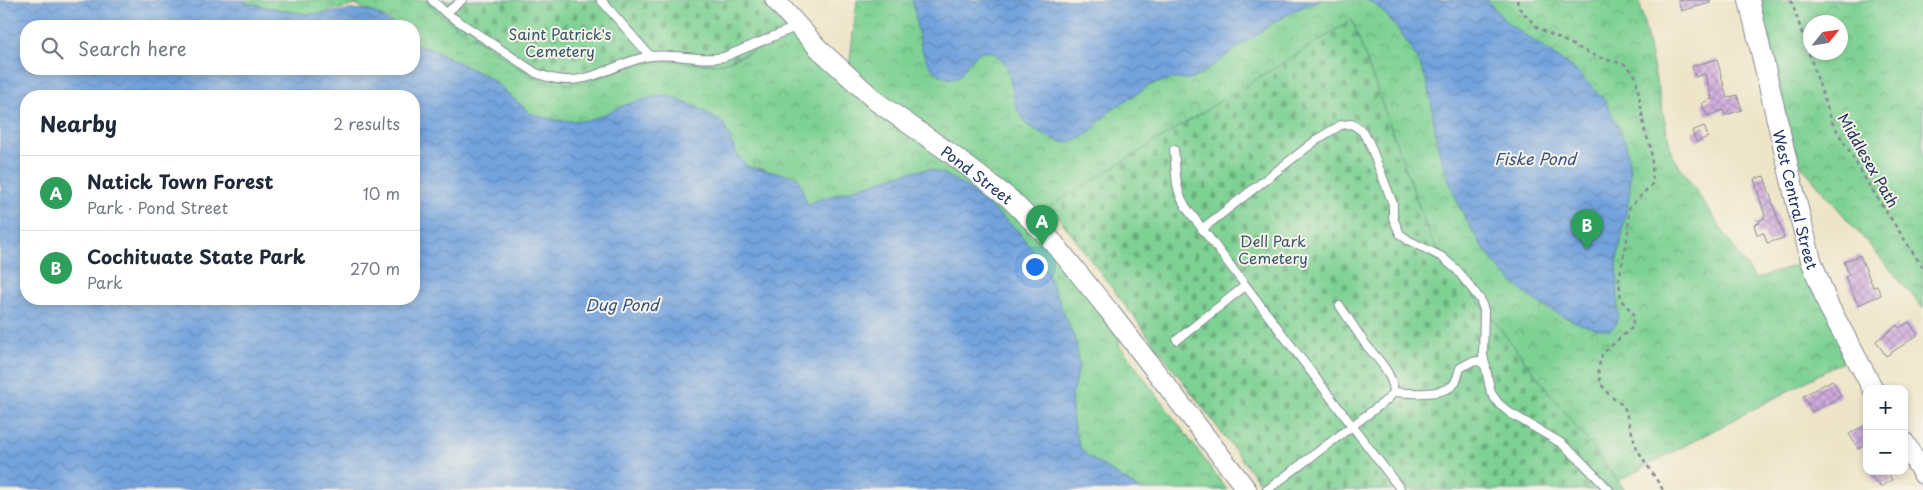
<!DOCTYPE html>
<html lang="en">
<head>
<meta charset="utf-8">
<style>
	:root { --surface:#fff; --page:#f6f6f7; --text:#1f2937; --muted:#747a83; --line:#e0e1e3; --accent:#c8321e }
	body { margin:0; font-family:"Playpen Sans",sans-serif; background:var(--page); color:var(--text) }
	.controls { position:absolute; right:15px; bottom:15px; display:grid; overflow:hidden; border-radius:10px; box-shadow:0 2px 8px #0003 }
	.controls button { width:45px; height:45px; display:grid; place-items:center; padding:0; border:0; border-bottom:1px solid var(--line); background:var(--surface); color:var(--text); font:25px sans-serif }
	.compass { position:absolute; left:1803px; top:15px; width:45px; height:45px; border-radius:50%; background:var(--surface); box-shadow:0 2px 8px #0003; rotate:60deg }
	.you { position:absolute; left:1034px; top:266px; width:18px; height:18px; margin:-12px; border:4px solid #fff; border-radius:50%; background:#1a73e8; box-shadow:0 0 0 8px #1a73e833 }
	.badge { display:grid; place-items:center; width:32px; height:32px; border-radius:50%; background:var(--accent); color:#fff; font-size:16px; font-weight:700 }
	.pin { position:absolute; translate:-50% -41px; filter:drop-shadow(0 1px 2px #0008) }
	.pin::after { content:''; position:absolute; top:26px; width:18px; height:15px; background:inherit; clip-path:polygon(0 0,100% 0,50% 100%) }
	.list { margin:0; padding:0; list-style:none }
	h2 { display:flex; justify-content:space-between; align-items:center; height:65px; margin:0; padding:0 20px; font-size:21px }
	h2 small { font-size:16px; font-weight:400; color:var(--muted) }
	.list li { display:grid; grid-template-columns:32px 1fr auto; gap:15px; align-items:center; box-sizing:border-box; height:75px; padding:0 20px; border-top:1px solid var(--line) }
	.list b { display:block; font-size:19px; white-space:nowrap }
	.list p { margin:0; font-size:16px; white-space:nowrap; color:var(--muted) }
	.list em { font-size:16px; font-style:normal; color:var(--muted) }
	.icon { flex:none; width:28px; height:28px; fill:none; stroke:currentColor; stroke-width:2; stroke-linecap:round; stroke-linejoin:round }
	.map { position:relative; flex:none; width:1923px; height:490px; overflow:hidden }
	.search { position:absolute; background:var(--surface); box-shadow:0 2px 8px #0003; left:20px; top:20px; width:400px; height:55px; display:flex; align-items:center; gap:12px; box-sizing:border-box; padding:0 18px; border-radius:20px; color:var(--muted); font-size:19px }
	.panel { position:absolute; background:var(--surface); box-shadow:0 2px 8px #0003; left:20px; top:90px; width:400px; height:215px; border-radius:20px }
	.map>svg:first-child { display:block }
</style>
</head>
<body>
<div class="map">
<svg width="1923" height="490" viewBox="0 0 1923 490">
	<defs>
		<pattern id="cemetery-stones" width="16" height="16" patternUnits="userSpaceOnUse" patternTransform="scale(1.25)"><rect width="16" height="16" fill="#7dd193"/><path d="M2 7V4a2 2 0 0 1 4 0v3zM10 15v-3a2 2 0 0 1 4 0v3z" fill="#66aa7b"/></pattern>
		<pattern id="park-crowns" width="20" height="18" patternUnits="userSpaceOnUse" patternTransform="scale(1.25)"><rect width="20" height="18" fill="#7dd193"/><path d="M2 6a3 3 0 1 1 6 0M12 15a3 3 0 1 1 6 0" fill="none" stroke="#66aa7b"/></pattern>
		<pattern id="water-waves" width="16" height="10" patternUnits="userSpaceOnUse" patternTransform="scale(1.25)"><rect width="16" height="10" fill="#73a3dd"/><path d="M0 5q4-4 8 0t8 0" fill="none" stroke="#5e85b6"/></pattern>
		<pattern id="building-cross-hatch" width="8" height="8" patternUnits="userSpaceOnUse" patternTransform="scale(1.25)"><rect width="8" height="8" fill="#d0abdc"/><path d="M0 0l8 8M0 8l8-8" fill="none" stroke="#a88cb6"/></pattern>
	</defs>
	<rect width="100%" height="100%" fill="#f7f3e8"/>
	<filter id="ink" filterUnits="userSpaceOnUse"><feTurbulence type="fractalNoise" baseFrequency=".02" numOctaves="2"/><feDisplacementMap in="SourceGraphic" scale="10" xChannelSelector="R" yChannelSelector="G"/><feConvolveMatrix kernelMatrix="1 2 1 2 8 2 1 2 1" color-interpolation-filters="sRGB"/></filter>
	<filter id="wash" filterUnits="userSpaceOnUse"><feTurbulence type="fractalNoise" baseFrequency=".0096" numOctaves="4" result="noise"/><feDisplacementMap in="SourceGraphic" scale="20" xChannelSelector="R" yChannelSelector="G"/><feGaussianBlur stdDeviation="1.12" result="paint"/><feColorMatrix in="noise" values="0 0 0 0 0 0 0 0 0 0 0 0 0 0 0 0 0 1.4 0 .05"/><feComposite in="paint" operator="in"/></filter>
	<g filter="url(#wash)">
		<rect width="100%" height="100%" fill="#eee5c8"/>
		<!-- cemetery -->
		<g fill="url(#cemetery-stones)" stroke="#4c8078">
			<polygon points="424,0 775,0 804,32 779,39 726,62 714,64 665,61 629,66 584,84 566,85 549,83 534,78 443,17"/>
			<polygon points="1352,20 1431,239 1625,490 1265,490 1050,206"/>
		</g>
		<!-- park -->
		<g fill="url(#park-crowns)" stroke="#4c8078" fill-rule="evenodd">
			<path d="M243,0H424L443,17L534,78C587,95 600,71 648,62C670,57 692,66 713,64C736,63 757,47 778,39C786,36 795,35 804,32L848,76L857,0H1639L1672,155L1755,279L1811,260L1854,356L1618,481L1431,239L1352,20L1030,219L1128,336L1118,343L1227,490H1140L1089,457L1080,448L1073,424L1071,398L1079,366L1045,268L1031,250L971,190L909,172L807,204L764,169L748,167L736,153L723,123L558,121L531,114L491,79L436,51L414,44V26H394L388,19L356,5L317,14L297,13L247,3Z"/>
			<path d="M1760,0H1923V308L1798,162L1788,126ZM1810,22H1840V52H1810Z"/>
		</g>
		<!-- water -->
		<g fill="url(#water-waves)" stroke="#47699e" fill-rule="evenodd">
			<path d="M0,0H243L247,3C270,7 294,15 317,14C353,12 362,0 394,26H26V69H414V44L435,51L491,79L531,114L558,121H588L628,104L649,98L669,96L700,109L723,123L736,153L748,167L798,177L807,204L909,172L930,169L948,176L971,190L1018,231L1045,268L1069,325L1076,343L1079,366L1071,398L1073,424L1080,448L1089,457L1140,490H0V193L2,190L0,183ZM26,96H414V299H26Z"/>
			<path d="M912,0H1321L1298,9L1273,23L1204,72L1192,79H1172L1150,85L1110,111L1087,135L1072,142H1061L1043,134L1026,124L1016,108L1007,65L993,52L981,51L968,63L961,74L955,79C916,77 920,27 912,0Z"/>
			<path d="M1366,0H1487L1506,22L1572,67L1605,100L1626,144L1630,169V191L1617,261L1618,315L1616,324L1611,330C1590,330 1570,320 1551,310C1493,280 1458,215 1440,154C1434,135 1434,114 1430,94C1425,70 1412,47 1396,27C1387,16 1380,5 1366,0Z"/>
		</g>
		<g id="blocks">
			<!-- building -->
			<g fill="url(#building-cross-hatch)">
				<polygon points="1678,0 1710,0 1710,3 1681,11"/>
				<polygon points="1717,59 1727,98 1737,95 1742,110 1725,115 1723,110 1707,116 1702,103 1712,99 1705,74 1695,77 1692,66"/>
				<polygon points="1704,126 1708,137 1696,142 1692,131"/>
				<polygon points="1764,176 1784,238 1767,243 1764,233 1757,235 1754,224 1760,223 1759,220 1764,219 1763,217 1765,216 1754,179"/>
				<polygon points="1860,255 1873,287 1877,286 1881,295 1858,305 1845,277 1849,275 1844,262"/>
				<polygon points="1909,322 1918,335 1886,356 1876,341 1897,325 1899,328"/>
				<polygon points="1832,380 1841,396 1812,412 1803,396"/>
				<polygon points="1867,424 1867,444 1858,449 1849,434"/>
				<polygon points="1869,471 1896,471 1889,475 1892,480 1880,487 1878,482 1875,483"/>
			</g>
		</g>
	</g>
	<g filter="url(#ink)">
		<use href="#blocks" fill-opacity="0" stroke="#848a93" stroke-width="1"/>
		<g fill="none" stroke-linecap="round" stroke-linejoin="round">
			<!-- service casing -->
			<g stroke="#848a93" stroke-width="10">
				<g id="service">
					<path d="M432,0L446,13L536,73C546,77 556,80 566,80C596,81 622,60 651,56C676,53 700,62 724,57L798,26"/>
					<polyline points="601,0 650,56"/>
					<polyline points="446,13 462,0"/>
					<path d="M1174,150C1177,175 1173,188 1188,210L1401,490"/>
					<polyline points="1202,229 1319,138 1341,125 1352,124 1362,131 1369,142 1393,204 1393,218 1400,234 1408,240 1442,257 1457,270 1480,299 1484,310 1483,355 1491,393 1499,404 1510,413 1561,443 1579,459 1609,490"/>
					<polyline points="1177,340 1245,286"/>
					<path d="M1394,392C1409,393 1439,396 1452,386C1457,382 1458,374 1460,368L1471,362L1479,361L1486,366"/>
					<path d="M1267,490L1388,399L1394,392C1392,371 1376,358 1364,342C1356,330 1348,318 1340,306"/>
				</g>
			</g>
			<!-- tertiary casing -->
			<g stroke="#848a93" stroke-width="21">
				<g id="tertiary">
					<path id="s1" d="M775,0L819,49L877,102L950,153L1009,198L1053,242L1109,311L1247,490"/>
				</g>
			</g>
			<!-- secondary casing -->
			<g stroke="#848a93" stroke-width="22">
				<g id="secondary">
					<path id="s2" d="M1749,0L1797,205L1811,260L1828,305L1873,389"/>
					<polyline points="1904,442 1923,474"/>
				</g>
			</g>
			<!-- path -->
			<g stroke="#848a93" stroke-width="2.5" stroke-dasharray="4 4" stroke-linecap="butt">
				<polyline points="1517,0 1519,8 1538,28 1597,57 1627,65 1636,77 1645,132 1651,148 1653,183 1629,208 1628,234 1619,280 1621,300 1633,313 1633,327 1602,354 1598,370 1601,384 1610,396 1624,406 1637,449 1663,490"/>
				<polyline points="1791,0 1832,122 1869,185 1923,268"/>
			</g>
			<!-- service -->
			<use href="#service" stroke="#fff" stroke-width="8"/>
			<!-- tertiary -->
			<use href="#tertiary" stroke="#fff" stroke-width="19"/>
			<!-- secondary -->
			<use href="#secondary" stroke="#fff" stroke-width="20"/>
		</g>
	</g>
	<g text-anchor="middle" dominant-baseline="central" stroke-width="4" stroke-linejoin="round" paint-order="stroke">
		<!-- park labels -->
		<g font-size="15" fill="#34586b" stroke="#f7f3e8">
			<text x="560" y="33">Saint Patrick's<tspan x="560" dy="17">Cemetery</tspan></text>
			<text x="1273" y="240">Dell Park<tspan x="1273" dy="17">Cemetery</tspan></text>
		</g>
		<!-- street labels -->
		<g font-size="15" fill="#1b2f5e" stroke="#f7f3e8">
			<text transform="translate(1869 160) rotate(60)">Middlesex Path</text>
			<text stroke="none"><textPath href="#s1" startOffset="268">Pond Street</textPath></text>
			<text stroke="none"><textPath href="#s2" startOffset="205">West Central Street</textPath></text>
		</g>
		<!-- water labels -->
		<g font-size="16" font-style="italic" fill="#355284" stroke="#f7f3e8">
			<text x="1535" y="158">Fiske Pond</text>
			<text x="622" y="304">Dug Pond</text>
		</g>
	</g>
</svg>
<div class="controls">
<button>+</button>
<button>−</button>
</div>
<svg class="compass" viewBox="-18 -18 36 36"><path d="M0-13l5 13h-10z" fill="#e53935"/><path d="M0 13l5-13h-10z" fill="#747a83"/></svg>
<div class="you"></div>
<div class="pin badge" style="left:1042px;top:246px;background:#2e9e5b">A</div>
<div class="pin badge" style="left:1587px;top:250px;background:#2e9e5b">B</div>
<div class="search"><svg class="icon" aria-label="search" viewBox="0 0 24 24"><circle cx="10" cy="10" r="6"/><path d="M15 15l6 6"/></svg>Search here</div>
<section class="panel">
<h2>Nearby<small>2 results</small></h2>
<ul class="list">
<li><span class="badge" style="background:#2e9e5b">A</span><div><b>Natick Town Forest</b><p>Park · Pond Street</p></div><em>10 m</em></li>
<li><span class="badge" style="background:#2e9e5b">B</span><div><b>Cochituate State Park</b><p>Park</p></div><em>270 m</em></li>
</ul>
</section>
</div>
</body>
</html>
